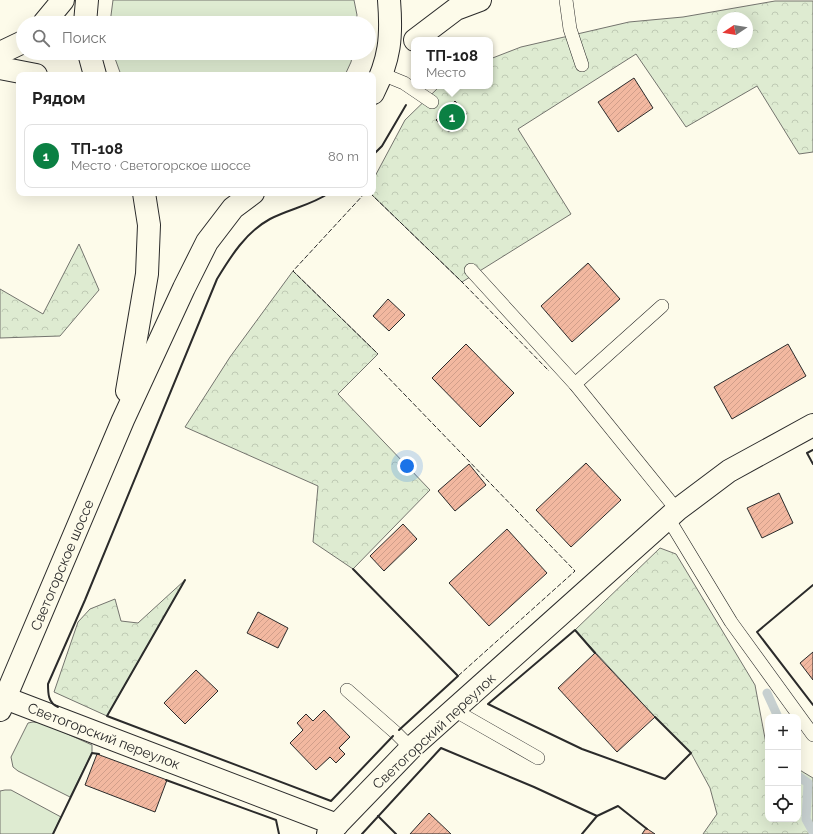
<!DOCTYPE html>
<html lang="ru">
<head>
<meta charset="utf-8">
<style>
	:root { --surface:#fff; --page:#f6f6f6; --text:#222; --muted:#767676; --line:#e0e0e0; --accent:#0b8043 }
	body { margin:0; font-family:Raleway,sans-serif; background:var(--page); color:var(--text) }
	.controls { position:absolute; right:12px; bottom:12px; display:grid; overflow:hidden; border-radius:8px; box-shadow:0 4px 16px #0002 }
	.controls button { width:36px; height:36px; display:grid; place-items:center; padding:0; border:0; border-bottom:1px solid var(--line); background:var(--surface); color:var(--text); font:20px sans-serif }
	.compass { position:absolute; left:717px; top:12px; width:36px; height:36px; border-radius:50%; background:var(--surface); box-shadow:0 4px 16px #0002; rotate:258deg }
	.you { position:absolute; left:407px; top:466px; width:14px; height:14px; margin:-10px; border:3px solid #fff; border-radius:50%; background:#1a73e8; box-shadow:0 0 0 6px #1a73e833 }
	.badge { display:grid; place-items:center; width:26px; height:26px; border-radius:50%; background:var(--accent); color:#fff; font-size:13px; font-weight:700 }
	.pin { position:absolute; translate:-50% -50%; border:2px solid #fff; box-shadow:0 1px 4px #0006 }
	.popup { position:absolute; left:411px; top:37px; width:82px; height:52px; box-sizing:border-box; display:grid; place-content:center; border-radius:8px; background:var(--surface); filter:drop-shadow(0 1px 3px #0005); font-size:13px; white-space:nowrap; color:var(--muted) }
	.popup b { font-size:15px; color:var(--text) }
	.popup::after { content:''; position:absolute; left:50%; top:100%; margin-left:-8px; border:8px solid transparent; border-top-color:var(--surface) }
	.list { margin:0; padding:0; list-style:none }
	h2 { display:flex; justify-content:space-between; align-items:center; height:52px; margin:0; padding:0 16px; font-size:17px }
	h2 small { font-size:13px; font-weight:400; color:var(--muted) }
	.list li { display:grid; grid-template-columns:26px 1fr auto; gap:12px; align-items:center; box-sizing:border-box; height:64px; margin:0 8px 8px; padding:0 8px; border:1px solid var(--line); border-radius:8px }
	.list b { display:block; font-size:15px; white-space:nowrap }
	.list p { margin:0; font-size:13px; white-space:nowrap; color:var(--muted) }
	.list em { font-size:13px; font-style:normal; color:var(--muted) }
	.icon { flex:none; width:22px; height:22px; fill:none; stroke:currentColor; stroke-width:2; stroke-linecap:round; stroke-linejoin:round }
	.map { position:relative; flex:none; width:813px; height:834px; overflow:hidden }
	.search { position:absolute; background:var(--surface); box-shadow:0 4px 16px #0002; left:16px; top:16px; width:360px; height:44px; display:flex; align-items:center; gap:10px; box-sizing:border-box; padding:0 14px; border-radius:22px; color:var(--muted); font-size:15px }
	.panel { position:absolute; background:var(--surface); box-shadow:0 4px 16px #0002; left:16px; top:72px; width:360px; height:124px; border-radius:8px }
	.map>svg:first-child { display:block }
</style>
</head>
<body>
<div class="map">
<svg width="813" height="834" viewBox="0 0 813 834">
	<defs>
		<pattern id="forest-crowns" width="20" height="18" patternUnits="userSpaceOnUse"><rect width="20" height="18" fill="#deebd1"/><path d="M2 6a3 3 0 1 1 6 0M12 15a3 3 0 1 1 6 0" fill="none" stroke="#bfcab4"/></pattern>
		<pattern id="building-hatch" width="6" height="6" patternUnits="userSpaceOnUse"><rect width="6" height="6" fill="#f2b8a0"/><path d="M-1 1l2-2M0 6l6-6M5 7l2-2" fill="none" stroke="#d09e8a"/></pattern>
	</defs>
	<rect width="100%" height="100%" fill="#fdfbea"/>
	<!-- grass -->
	<g fill="#deebd1" stroke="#74746e">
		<polygon points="113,0 354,0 357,15 356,23 110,23"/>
		<polygon points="113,53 353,53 351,62 345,75 121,75"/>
		<polygon points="33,722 43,723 92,745 92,753 70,797 18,771 13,767 11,757 28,723"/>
		<polygon points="5,790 11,790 61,817 53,834 0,834 0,791"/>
	</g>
	<!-- forest -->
	<g fill="url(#forest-crowns)" stroke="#74746e" fill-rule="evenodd">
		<path d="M775,1H813V152L799,154L757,86L686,127L636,54L518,129L571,214L462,282L370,193H373V180L405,120L440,86H490V59L521,47L629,22L683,17ZM723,18H747V42H723Z"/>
		<polygon points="79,244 99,290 60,336 0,338 0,289 43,314"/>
		<polygon points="293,271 378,354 338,394 430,490 353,569 313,542 318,486 185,427 230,357"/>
		<polygon points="660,548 676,554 755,685 767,749 768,750 768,819 798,819 798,769 813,778 813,834 703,834 717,814 710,788 691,753 655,717 575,630"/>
		<polygon points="185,580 107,716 54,692 78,622 90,609 115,599 121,621 138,623"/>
	</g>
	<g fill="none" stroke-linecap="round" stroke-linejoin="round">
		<!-- stream -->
		<g stroke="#c7d0d0" stroke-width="9">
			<polyline points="767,693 778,717"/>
			<polyline points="798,776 808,783 806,819 813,832"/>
		</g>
	</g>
	<!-- building -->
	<g fill="url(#building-hatch)" stroke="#2b2b2b">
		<polygon points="634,78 653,108 618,132 598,102"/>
		<polygon points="455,101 467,114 449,132 436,120"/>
		<polygon points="588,263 620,299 572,342 541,306"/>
		<polygon points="388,299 405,315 389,331 373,316"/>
		<polygon points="466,344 514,393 480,427 432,378"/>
		<polygon points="788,344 806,376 732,419 714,387"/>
		<polygon points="586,463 621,500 571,547 536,510"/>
		<polygon points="469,464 486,485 455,511 438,491"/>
		<polygon points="779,493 793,523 762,538 747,508"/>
		<polygon points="403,524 417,539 384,571 370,556"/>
		<polygon points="507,529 547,573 489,626 449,583"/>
		<polygon points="258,612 288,628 278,648 247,633"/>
		<polygon points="813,652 813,680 800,663"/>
		<polygon points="595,653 655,717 617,752 558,688"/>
		<polygon points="196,670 218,691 185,724 164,703"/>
		<polygon points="324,710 350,737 339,748 345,754 336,763 330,757 316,770 290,743 303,730 297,723 306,714 313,721"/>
		<polygon points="97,754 167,780 155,812 85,785"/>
		<polygon points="429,813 451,834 410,834"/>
		<polygon points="646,828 655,834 642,834"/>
	</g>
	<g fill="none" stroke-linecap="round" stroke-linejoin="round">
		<!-- lane casing -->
		<g stroke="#2b2b2b" stroke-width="14">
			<g id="lane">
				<polyline points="566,0 570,29 582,65"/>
				<polyline points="382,74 404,83 432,102"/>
				<polyline points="471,270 575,384 677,510"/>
				<polyline points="575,384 662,306"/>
				<polyline points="668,518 731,622 813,735"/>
				<polyline points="347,690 396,733 411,748"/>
				<polyline points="454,710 538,758"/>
			</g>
		</g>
		<!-- street casing -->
		<g stroke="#2b2b2b" stroke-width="24">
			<g id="street">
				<polyline points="44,23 63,0"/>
				<polyline points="0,53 23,42"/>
				<polyline points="0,68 36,75"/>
				<polyline points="5,698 337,825"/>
				<polyline points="328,834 411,748 677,510 729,471 813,425"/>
			</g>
		</g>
		<!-- primary casing -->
		<g stroke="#2b2b2b" stroke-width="24">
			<g id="primary">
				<polyline points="85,23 87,0"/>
				<polyline points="415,40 456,9 480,0"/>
				<polyline points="89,53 95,75"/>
				<path d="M373,93C390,59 392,37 389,0"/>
				<polyline points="127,391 147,274 149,225 144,193"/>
				<polyline points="0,710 123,420 184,288 207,242 233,208 253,193"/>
			</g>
		</g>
		<!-- lane -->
		<use href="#lane" stroke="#fdfbea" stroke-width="13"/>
		<!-- street -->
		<use href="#street" stroke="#fdfbea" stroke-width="22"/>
		<!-- primary -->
		<use href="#primary" stroke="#fdfbea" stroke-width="22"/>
		<!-- fence -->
		<g stroke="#2b2b2b" stroke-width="1" stroke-dasharray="5 2" stroke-linecap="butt">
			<polyline points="365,193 293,271 378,354"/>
			<polyline points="370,193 462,282 549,371"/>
			<polyline points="379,368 575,571 458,676"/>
		</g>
		<!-- wall -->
		<g stroke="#2b2b2b" stroke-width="2">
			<polyline points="373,155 382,146 406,105"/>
			<polyline points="813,450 807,453 813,464"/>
			<polyline points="353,569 458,676 399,730"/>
			<polyline points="185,580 107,716 331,801 393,736"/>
			<polyline points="813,585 757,632 813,705"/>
			<polyline points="595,653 575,630 488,704 582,749 665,779 691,753 655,717"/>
			<path d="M58,707C48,703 48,693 48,684L85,600L217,279C231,256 246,232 270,219C289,209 312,205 329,193"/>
			<polyline points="166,780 276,820 279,834"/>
			<polyline points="378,816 396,834"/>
			<polyline points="53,834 92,753 99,754"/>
			<polyline points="362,834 441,748 534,787 597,816"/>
			<polyline points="582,834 597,816 618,806 647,829"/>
		</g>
	</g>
	<g text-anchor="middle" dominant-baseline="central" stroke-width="3" stroke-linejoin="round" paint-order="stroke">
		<!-- street labels -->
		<g font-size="14" fill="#2b2b2b" stroke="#fdfbea">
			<text transform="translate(62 565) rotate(-67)">Светогорское шоссе</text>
			<text transform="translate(434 731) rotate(-43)">Светогорский переулок</text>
			<text transform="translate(104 736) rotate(21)">Светогорский переулок</text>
		</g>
	</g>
</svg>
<div class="controls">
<button>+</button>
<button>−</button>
<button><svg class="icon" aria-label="locate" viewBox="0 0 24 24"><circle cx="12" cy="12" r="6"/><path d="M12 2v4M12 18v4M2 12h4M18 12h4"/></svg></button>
</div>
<svg class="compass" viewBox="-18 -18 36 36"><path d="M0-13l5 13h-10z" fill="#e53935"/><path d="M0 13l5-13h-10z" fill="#767676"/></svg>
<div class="you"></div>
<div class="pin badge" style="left:452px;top:117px">1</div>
<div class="popup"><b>ТП-108</b>Место</div>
<div class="search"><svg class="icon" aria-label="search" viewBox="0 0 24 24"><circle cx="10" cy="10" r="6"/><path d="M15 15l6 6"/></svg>Поиск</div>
<section class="panel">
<h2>Рядом<small></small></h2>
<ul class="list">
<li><span class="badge">1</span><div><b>ТП-108</b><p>Место · Светогорское шоссе</p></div><em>80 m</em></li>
</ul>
</section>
</div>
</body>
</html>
